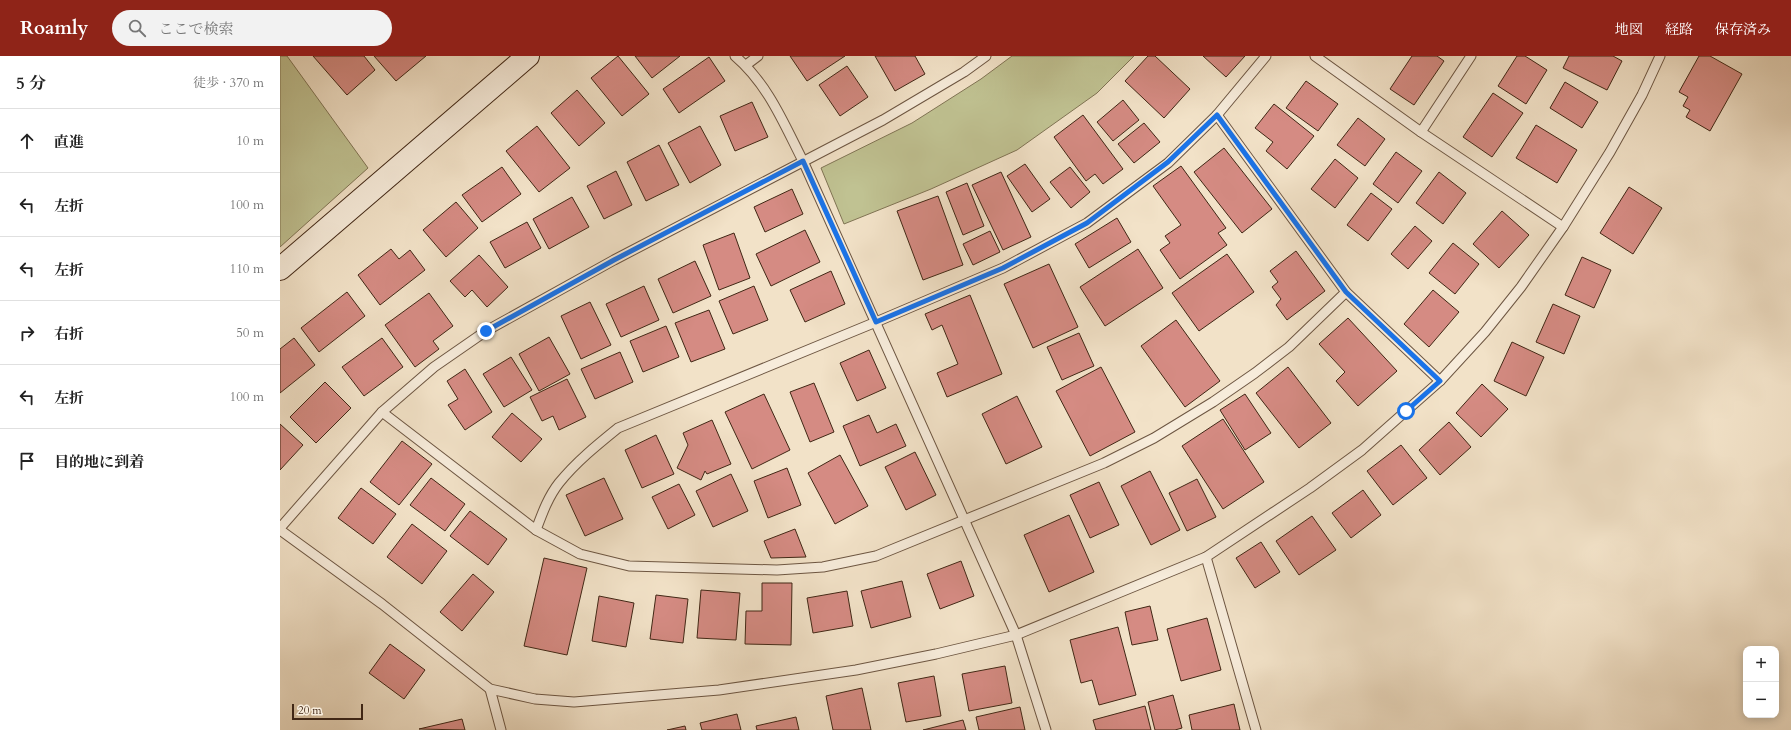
<!DOCTYPE html>
<html lang="ja">
<head>
<meta charset="utf-8">
<style>
	:root { --surface:#fff; --page:#f2f2f2; --text:#222; --muted:#767676; --line:#e0e0e0; --accent:#8f2418 }
	body { margin:0; font-family:Cardo,"Noto Serif JP",serif; background:var(--page); color:var(--text) }
	.controls { position:absolute; right:12px; bottom:12px; display:grid; overflow:hidden; border-radius:8px; box-shadow:0 2px 10px #0003 }
	.controls button { width:36px; height:36px; display:grid; place-items:center; padding:0; border:0; border-bottom:1px solid var(--line); background:var(--surface); color:var(--text); font:20px sans-serif }
	.scale { position:absolute; left:12px; bottom:10px; width:71px; box-sizing:border-box; padding-left:4px; border:2px solid #412715; border-top:0; font-size:11px; line-height:14px; white-space:nowrap; color:#412715; -webkit-text-stroke:3px #f7ecdb; paint-order:stroke }
	.stop { position:absolute; width:12px; height:12px; margin:-9px; border:3px solid #1a73e8; border-radius:50%; background:#fff }
	.stop.end { background:#1a73e8; border-color:#fff; box-shadow:0 1px 4px #0008 }
	.list { margin:0; padding:0; list-style:none }
	h2 { display:flex; justify-content:space-between; align-items:center; height:52px; margin:0; padding:0 16px; font-size:17px }
	h2 small { font-size:13px; font-weight:400; color:var(--muted) }
	.list li { display:grid; grid-template-columns:26px 1fr auto; gap:12px; align-items:center; box-sizing:border-box; height:64px; padding:0 16px; border-top:1px solid var(--line) }
	.list b { display:block; font-size:15px; white-space:nowrap }
	.list em { font-size:13px; font-style:normal; color:var(--muted) }
	.icon { flex:none; width:22px; height:22px; fill:none; stroke:currentColor; stroke-width:2; stroke-linecap:round; stroke-linejoin:round }
	.map { position:relative; flex:none; width:1511px; height:674px; overflow:hidden }
	header { display:flex; align-items:center; gap:24px; box-sizing:border-box; height:56px; padding:0 20px; background:var(--accent); color:#fff }
	header strong { font-size:19px }
	nav { display:flex; gap:22px; margin-inline-start:auto; font-size:14px }
	.search { width:280px; height:36px; background:var(--page); display:flex; align-items:center; gap:10px; box-sizing:border-box; padding:0 14px; border-radius:22px; color:var(--muted); font-size:15px }
	main { display:flex }
	aside { flex:1; background:var(--surface) }
	.map>svg:first-child { display:block }
</style>
</head>
<body>
<header>
<strong>Roamly</strong>
<div class="search"><svg class="icon" aria-label="search" viewBox="0 0 24 24"><circle cx="10" cy="10" r="6"/><path d="M15 15l6 6"/></svg>ここで検索</div>
<nav><a>地図</a><a>経路</a><a>保存済み</a></nav>
</header>
<main>
<aside>
<h2>5 分<small>徒歩 · 370 m</small></h2>
<ul class="list">
<li><svg class="icon" aria-label="ahead" viewBox="0 0 24 24"><path d="M12 20V5M6 11l6-6 6 6"/></svg><div><b>直進</b></div><em>10 m</em></li>
<li><svg class="icon" aria-label="left" viewBox="0 0 24 24"><path d="M17 20v-9H6M10 6l-5 5 5 5"/></svg><div><b>左折</b></div><em>100 m</em></li>
<li><svg class="icon" aria-label="left" viewBox="0 0 24 24"><path d="M17 20v-9H6M10 6l-5 5 5 5"/></svg><div><b>左折</b></div><em>110 m</em></li>
<li><svg class="icon" aria-label="right" viewBox="0 0 24 24"><path d="M7 20v-9h11M14 6l5 5-5 5"/></svg><div><b>右折</b></div><em>50 m</em></li>
<li><svg class="icon" aria-label="left" viewBox="0 0 24 24"><path d="M17 20v-9H6M10 6l-5 5 5 5"/></svg><div><b>左折</b></div><em>100 m</em></li>
<li><svg class="icon" aria-label="arrive" viewBox="0 0 24 24"><path d="M6 21V4h12l-3 4 3 4H6"/></svg><div><b>目的地に到着</b></div></li>
</ul>
</aside>
<div class="map">
<svg width="1511" height="674" viewBox="0 0 1511 674">
	<rect width="100%" height="100%" fill="#f2e2c8"/>
	<filter id="stains"><feTurbulence type="fractalNoise" baseFrequency=".005" numOctaves="4"/><feColorMatrix values="0 0 0 0 .2 0 0 0 0 .09 0 0 0 0 .02 0 0 0 .5 -.17"/></filter>
	<radialGradient id="worn" r=".72"><stop offset=".6" stop-color="#630" stop-opacity="0"/><stop offset="1" stop-color="#630" stop-opacity=".3"/></radialGradient>
	<!-- green -->
	<g fill="#c0c292" stroke="#807454">
		<polygon points="0,0 7,0 88,112 0,191"/>
		<polygon points="732,0 854,0 817,37 737,94 651,133 564,168 541,112 632,67 701,23"/>
	</g>
	<!-- building -->
	<g fill="#d58b83" stroke="#412715">
		<polygon points="33,0 84,0 95,14 67,39"/>
		<polygon points="94,0 146,0 116,25"/>
		<polygon points="338,0 369,38 342,60 311,22"/>
		<polygon points="355,0 400,0 372,22"/>
		<polygon points="510,0 565,0 527,25"/>
		<polygon points="595,0 635,0 645,18 615,35"/>
		<polygon points="868,0 875,0 910,33 884,62 845,25"/>
		<polygon points="923,0 965,0 946,21"/>
		<polygon points="1132,0 1157,0 1164,5 1134,49 1110,33"/>
		<polygon points="1237,0 1245,0 1267,14 1246,48 1218,30"/>
		<polygon points="1289,0 1333,0 1342,5 1327,34 1283,12"/>
		<polygon points="1419,0 1430,0 1462,18 1430,75 1406,61 1410,54 1403,50 1408,41 1399,36"/>
		<polygon points="429,1 445,25 399,57 383,33"/>
		<polygon points="567,10 588,41 560,60 539,29"/>
		<polygon points="1026,25 1058,48 1038,75 1006,52"/>
		<polygon points="1285,26 1318,46 1302,72 1270,52"/>
		<polygon points="297,34 325,67 299,90 271,57"/>
		<polygon points="1213,37 1243,57 1212,101 1183,81"/>
		<polygon points="843,44 859,64 833,85 817,66"/>
		<polygon points="472,46 488,81 455,95 440,60"/>
		<polygon points="994,48 1034,80 1007,113 986,95 993,86 975,72"/>
		<polygon points="803,59 843,113 823,128 815,118 806,125 774,81"/>
		<polygon points="1078,62 1105,83 1085,110 1057,89"/>
		<polygon points="864,67 880,86 854,107 838,88"/>
		<polygon points="1256,69 1297,94 1277,127 1236,102"/>
		<polygon points="257,70 290,112 259,136 226,95"/>
		<polygon points="420,70 441,109 410,127 388,87"/>
		<polygon points="379,89 399,129 366,145 347,106"/>
		<polygon points="944,92 992,153 962,177 914,116"/>
		<polygon points="1116,96 1142,115 1118,147 1093,128"/>
		<polygon points="1055,103 1078,122 1055,152 1031,133"/>
		<polygon points="745,108 770,143 752,156 727,120"/>
		<polygon points="901,110 946,172 938,177 947,189 900,223 880,194 890,187 885,180 901,169 873,130"/>
		<polygon points="222,111 241,138 202,166 182,139"/>
		<polygon points="790,111 810,136 791,152 770,126"/>
		<polygon points="336,115 352,149 324,163 307,130"/>
		<polygon points="721,116 751,181 723,194 692,129"/>
		<polygon points="1159,116 1186,137 1163,168 1136,147"/>
		<polygon points="687,127 704,170 683,179 666,136"/>
		<polygon points="1349,131 1382,152 1353,198 1320,177"/>
		<polygon points="512,133 523,158 485,176 474,151"/>
		<polygon points="1091,137 1112,153 1088,185 1067,169"/>
		<polygon points="658,140 683,209 643,224 617,155"/>
		<polygon points="292,141 309,171 269,193 253,163"/>
		<polygon points="176,146 198,172 166,201 143,174"/>
		<polygon points="1222,155 1249,179 1219,212 1193,188"/>
		<polygon points="837,162 851,186 809,212 795,188"/>
		<polygon points="247,166 261,192 225,212 210,186"/>
		<polygon points="1135,170 1152,185 1128,213 1111,198"/>
		<polygon points="525,174 540,206 491,230 476,198"/>
		<polygon points="710,175 720,196 693,209 683,188"/>
		<polygon points="454,177 470,222 439,234 423,189"/>
		<polygon points="1173,187 1199,208 1175,238 1149,217"/>
		<polygon points="111,193 119,203 130,194 145,214 100,249 78,219"/>
		<polygon points="858,193 883,232 825,270 800,231"/>
		<polygon points="1016,195 1045,235 1007,264 996,249 1001,243 992,231 998,226 990,215"/>
		<polygon points="947,198 974,236 919,275 892,237"/>
		<polygon points="199,199 228,231 207,251 192,234 185,241 170,225"/>
		<polygon points="1302,201 1331,214 1314,252 1285,239"/>
		<polygon points="415,205 431,240 393,257 378,223"/>
		<polygon points="769,208 798,271 753,292 724,228"/>
		<polygon points="551,215 565,248 525,266 510,234"/>
		<polygon points="364,230 379,264 341,281 326,248"/>
		<polygon points="474,230 488,264 453,278 439,245"/>
		<polygon points="1153,234 1179,256 1149,291 1124,268"/>
		<polygon points="67,236 85,260 39,296 21,272"/>
		<polygon points="149,237 173,270 153,285 159,293 135,311 105,269"/>
		<polygon points="690,239 722,318 667,341 657,317 678,308 662,269 652,274 645,258"/>
		<polygon points="310,246 331,289 301,303 281,260"/>
		<polygon points="1273,248 1300,260 1284,298 1256,286"/>
		<polygon points="429,254 445,293 411,306 395,267"/>
		<polygon points="1068,262 1117,315 1078,350 1056,325 1065,316 1039,288"/>
		<polygon points="896,264 940,325 905,351 861,290"/>
		<polygon points="386,270 399,301 363,316 350,285"/>
		<polygon points="799,277 814,310 782,324 767,291"/>
		<polygon points="269,281 290,318 259,335 239,298"/>
		<polygon points="14,282 35,309 0,337 0,293"/>
		<polygon points="102,282 123,311 84,340 62,311"/>
		<polygon points="1232,286 1264,301 1246,340 1214,325"/>
		<polygon points="589,294 606,332 577,345 560,307"/>
		<polygon points="340,296 353,326 315,343 301,313"/>
		<polygon points="231,301 252,334 224,351 203,318"/>
		<polygon points="821,311 855,376 810,400 776,335"/>
		<polygon points="1008,311 1051,367 1019,392 976,337"/>
		<polygon points="185,313 212,356 185,374 168,349 178,343 167,325"/>
		<polygon points="287,323 306,361 279,374 273,360 262,365 250,341"/>
		<polygon points="45,326 71,352 36,387 10,361"/>
		<polygon points="534,327 554,376 530,386 510,336"/>
		<polygon points="1202,328 1228,353 1201,381 1176,357"/>
		<polygon points="484,338 510,394 472,413 445,356"/>
		<polygon points="965,338 991,377 965,394 940,354"/>
		<polygon points="737,340 762,391 726,408 702,358"/>
		<polygon points="232,357 262,383 241,406 212,381"/>
		<polygon points="589,359 597,377 616,368 626,390 580,410 563,370"/>
		<polygon points="943,363 984,426 943,453 902,390"/>
		<polygon points="432,364 451,408 427,418 425,415 421,424 397,412 408,389 403,377"/>
		<polygon points="1169,366 1191,391 1160,419 1139,394"/>
		<polygon points="0,368 23,389 0,414"/>
		<polygon points="376,379 394,418 362,432 345,394"/>
		<polygon points="122,385 152,408 119,449 90,426"/>
		<polygon points="1121,389 1147,422 1113,449 1087,415"/>
		<polygon points="635,396 656,439 626,454 605,411"/>
		<polygon points="560,399 588,450 555,468 528,417"/>
		<polygon points="507,412 521,449 488,462 474,425"/>
		<polygon points="870,415 900,474 871,489 841,430"/>
		<polygon points="451,418 468,455 433,471 416,435"/>
		<polygon points="151,422 185,448 165,475 130,449"/>
		<polygon points="324,422 343,463 305,480 286,439"/>
		<polygon points="917,423 936,461 907,475 889,437"/>
		<polygon points="819,426 839,469 810,482 790,439"/>
		<polygon points="399,428 415,459 388,473 372,441"/>
		<polygon points="81,432 116,458 93,488 58,462"/>
		<polygon points="1083,434 1101,459 1071,482 1052,457"/>
		<polygon points="190,455 227,483 208,509 170,480"/>
		<polygon points="789,459 814,516 769,536 744,479"/>
		<polygon points="1032,460 1056,494 1019,519 996,485"/>
		<polygon points="132,468 167,495 142,528 107,501"/>
		<polygon points="515,473 526,501 491,502 484,485"/>
		<polygon points="981,486 1000,516 975,532 956,502"/>
		<polygon points="264,502 307,512 287,599 244,590"/>
		<polygon points="681,505 694,540 660,553 647,518"/>
		<polygon points="193,518 214,536 182,575 160,556"/>
		<polygon points="622,525 631,561 591,572 581,535"/>
		<polygon points="482,527 512,527 511,589 465,588 466,555 482,555"/>
		<polygon points="421,534 460,537 456,584 417,582"/>
		<polygon points="567,535 573,570 533,577 527,542"/>
		<polygon points="376,539 408,543 403,587 370,583"/>
		<polygon points="319,540 354,547 346,591 312,585"/>
		<polygon points="870,550 878,584 852,589 845,556"/>
		<polygon points="927,562 941,614 901,625 887,573"/>
		<polygon points="838,571 856,639 819,649 812,624 801,627 790,584"/>
		<polygon points="110,588 145,614 124,643 89,617"/>
		<polygon points="725,610 732,647 689,655 682,618"/>
		<polygon points="654,620 661,660 626,666 618,627"/>
		<polygon points="582,632 591,674 553,674 546,640"/>
		<polygon points="893,639 902,672 895,674 875,674 868,646"/>
		<polygon points="954,648 960,674 912,674 909,659"/>
		<polygon points="865,650 871,674 816,674 813,664"/>
		<polygon points="740,651 745,674 699,674 696,661"/>
		<polygon points="457,658 461,674 422,674 420,667"/>
		<polygon points="516,661 519,674 477,674 476,670"/>
		<polygon points="182,663 185,674 139,673"/>
		<polygon points="683,664 686,674 643,674"/>
		<polygon points="405,670 406,674 387,674"/>
	</g>
	<g fill="none" stroke-linecap="round" stroke-linejoin="round">
		<!-- lane casing -->
		<g stroke="#6d5642" stroke-width="11">
			<g id="lane">
				<path d="M455,0C488,28 504,68 523,105L736,579L766,674"/>
				<polyline points="1035,0 1141,76 1283,171"/>
				<polyline points="466,9 478,0"/>
				<polyline points="937,59 1066,236 1160,325"/>
				<polyline points="1141,76 1191,0"/>
				<polyline points="102,356 256,474 300,498 349,510 497,514 543,511 596,500 824,407 874,382 933,346 975,317 1009,291 1066,236"/>
				<polyline points="0,472 102,356 154,311 206,275 334,204 603,64 684,16 706,0"/>
				<polyline points="0,474 102,548 210,633 255,643 294,646 439,634 576,614 656,598 736,579 926,501 1030,432 1082,394 1126,355 1160,325 1205,276 1241,231 1283,171 1330,96 1362,39 1380,0"/>
				<path d="M256,474C262,458 268,441 279,427C296,406 317,389 338,372L596,266L723,212L807,167L888,107L937,59L986,0"/>
				<polyline points="926,501 976,674"/>
				<polyline points="210,633 221,674"/>
			</g>
		</g>
		<!-- secondary casing -->
		<g stroke="#412715" stroke-width="24">
			<polyline id="secondary" points="0,213 248,0"/>
		</g>
		<!-- lane -->
		<use href="#lane" stroke="#f7ecdb" stroke-width="9"/>
		<!-- secondary -->
		<use href="#secondary" stroke="#f7ecdb" stroke-width="22"/>
	</g>
	<g fill="none" stroke-linecap="round" stroke-linejoin="round">
		<!-- route -->
		<polyline stroke="#1a73e8" stroke-width="5" points="206,275 334,204 523,105 596,266 723,212 807,167 888,106 937,59 1066,236 1160,325 1126,355"/>
	</g>
	<rect width="100%" height="100%" filter="url(#stains)"/>
	<rect width="100%" height="100%" fill="url(#worn)"/>
</svg>
<div class="controls">
<button>+</button>
<button>−</button>
</div>
<div class="scale">20 m</div>
<div class="stop" style="left:1126px;top:355px"></div>
<div class="stop end" style="left:206px;top:275px"></div>
</div>
</main>
</body>
</html>
